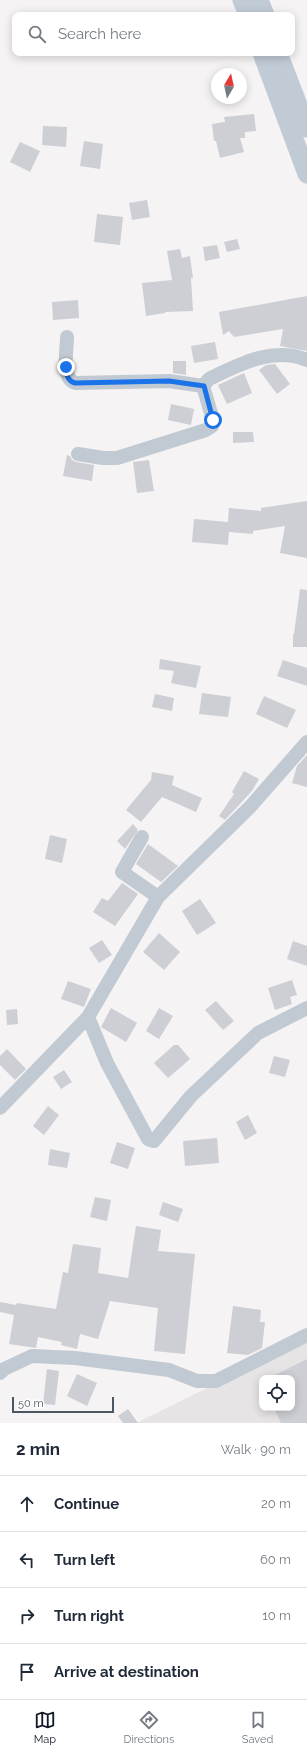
<!DOCTYPE html>
<html lang="en">
<head>
<meta charset="utf-8">
<style>
	:root { --surface:#fff; --page:#f2f2f3; --text:#1f2937; --muted:#747a83; --line:#e0e1e3; --accent:#111827 }
	body { margin:0; font-family:Raleway,sans-serif; background:var(--page); color:var(--text) }
	.controls { position:absolute; right:12px; bottom:12px; display:grid; overflow:hidden; border-radius:8px; box-shadow:0 2px 10px #0003 }
	.controls button { width:36px; height:36px; display:grid; place-items:center; padding:0; border:0; border-bottom:1px solid var(--line); background:var(--surface); color:var(--text); font:20px sans-serif }
	.compass { position:absolute; left:211px; top:68px; width:36px; height:36px; border-radius:50%; background:var(--surface); box-shadow:0 2px 10px #0003; rotate:9deg }
	.scale { position:absolute; left:12px; bottom:10px; width:102px; box-sizing:border-box; padding-left:4px; border:2px solid #4a5661; border-top:0; font-size:11px; line-height:14px; white-space:nowrap; color:#4a5661; -webkit-text-stroke:3px #fff; paint-order:stroke }
	.stop { position:absolute; width:12px; height:12px; margin:-9px; border:3px solid #1a73e8; border-radius:50%; background:#fff }
	.stop.end { background:#1a73e8; border-color:#fff; box-shadow:0 1px 4px #0008 }
	.list { margin:0; padding:0; list-style:none }
	h2 { display:flex; justify-content:space-between; align-items:center; height:52px; margin:0; padding:0 16px; font-size:17px }
	h2 small { font-size:13px; font-weight:400; color:var(--muted) }
	.list li { display:grid; grid-template-columns:26px 1fr auto; gap:12px; align-items:center; box-sizing:border-box; height:56px; padding:0 16px; border-top:1px solid var(--line) }
	.list b { display:block; font-size:15px; white-space:nowrap }
	.list em { font-size:13px; font-style:normal; color:var(--muted) }
	.icon { flex:none; width:22px; height:22px; fill:none; stroke:currentColor; stroke-width:2; stroke-linecap:round; stroke-linejoin:round }
	.map { position:relative; flex:none; width:307px; height:1423px; overflow:hidden }
	.search { position:absolute; background:var(--surface); box-shadow:0 2px 10px #0003; left:12px; right:12px; top:12px; height:44px; display:flex; align-items:center; gap:10px; box-sizing:border-box; padding:0 14px; border-radius:8px; color:var(--muted); font-size:15px }
	.sheet { height:276px; background:var(--surface) }
	nav { display:flex; justify-content:space-around; align-items:center; box-sizing:border-box; height:56px; border-top:1px solid var(--line); background:var(--surface); font-size:11px; color:var(--muted) }
	nav a { display:grid; justify-items:center; gap:2px }
	nav .on { color:var(--accent) }
	.map>svg:first-child { display:block }
</style>
</head>
<body>
<div class="map">
<svg width="307" height="1423" viewBox="0 0 307 1423">
	<rect width="100%" height="100%" fill="#f5f3f3"/>
	<!-- education -->
	<path fill="#e6e4e5" fill-rule="evenodd" d="M307,1339V1423H136ZM262,1378H292V1408H262Z"/>
	<!-- building -->
	<g fill="#cdcfd5">
		<polygon points="254,114 256,131 245,132 245,138 240,138 244,152 220,158 216,141 214,141 212,124 225,122 224,117"/>
		<polygon points="43,126 67,127 66,147 42,145"/>
		<polygon points="84,141 103,144 100,169 80,166"/>
		<polygon points="20,142 40,151 30,172 10,162"/>
		<polygon points="147,200 150,217 132,220 129,203"/>
		<polygon points="97,214 123,217 120,245 94,242"/>
		<polygon points="237,239 240,249 227,252 224,242"/>
		<polygon points="217,245 220,258 205,261 203,247"/>
		<polygon points="180,249 182,258 190,256 193,278 191,278 193,311 165,312 165,313 146,316 142,283 172,280 167,251"/>
		<polygon points="307,296 307,351 280,346 283,329 234,337 229,331 223,335 219,312"/>
		<polygon points="78,300 79,318 53,320 52,302"/>
		<polygon points="215,342 218,359 194,363 191,346"/>
		<polygon points="173,361 186,361 186,375 173,373"/>
		<polygon points="275,364 290,384 277,394 259,370 266,365"/>
		<polygon points="244,373 252,393 227,404 218,385"/>
		<polygon points="171,404 194,409 191,425 168,420"/>
		<polygon points="233,432 253,432 254,442 233,443"/>
		<polygon points="67,455 70,456 72,460 76,462 94,465 92,481 63,476"/>
		<polygon points="149,460 154,491 137,493 133,462"/>
		<polygon points="307,501 307,558 280,553 285,526 253,531 253,534 229,532 228,545 192,542 194,519 228,522 229,508 261,511 261,508"/>
		<polygon points="300,589 307,590 307,647 293,647 293,634 294,634"/>
		<polygon points="160,659 201,666 196,688 171,683 174,671 159,669"/>
		<polygon points="283,660 307,668 307,686 277,676"/>
		<polygon points="202,693 231,697 228,717 199,714"/>
		<polygon points="155,694 174,698 172,711 152,707"/>
		<polygon points="264,696 296,710 287,728 256,714"/>
		<polygon points="307,755 307,787 292,783 297,766"/>
		<polygon points="244,771 259,779 252,791 225,820 219,816 234,794 232,792"/>
		<polygon points="152,772 174,776 172,785 202,798 196,812 162,797 141,822 126,810 151,780"/>
		<polygon points="133,824 138,830 125,849 117,841"/>
		<polygon points="50,835 67,839 62,863 45,859"/>
		<polygon points="148,844 178,866 161,882 136,864"/>
		<polygon points="122,883 138,894 115,926 93,912 102,898 108,901"/>
		<polygon points="200,899 216,923 197,935 182,911"/>
		<polygon points="159,933 180,952 164,970 143,952"/>
		<polygon points="102,940 112,955 99,963 89,948"/>
		<polygon points="293,941 307,946 307,966 287,959"/>
		<polygon points="292,980 297,995 290,997 292,1004 275,1010 268,988"/>
		<polygon points="68,981 91,989 84,1007 61,999"/>
		<polygon points="216,1001 234,1021 223,1030 205,1010"/>
		<polygon points="111,1008 137,1023 126,1042 101,1027"/>
		<polygon points="159,1008 173,1016 159,1039 146,1031"/>
		<polygon points="17,1009 18,1024 7,1025 6,1010"/>
		<polygon points="174,1045 178,1045 190,1059 168,1078 154,1063"/>
		<polygon points="7,1049 26,1069 15,1080 0,1065 0,1056"/>
		<polygon points="274,1056 290,1060 285,1077 269,1073"/>
		<polygon points="64,1070 72,1082 61,1089 53,1077"/>
		<polygon points="48,1106 59,1115 44,1135 33,1126"/>
		<polygon points="248,1115 257,1133 245,1140 236,1122"/>
		<polygon points="217,1138 219,1163 185,1166 183,1141"/>
		<polygon points="117,1142 135,1148 128,1169 110,1163"/>
		<polygon points="50,1149 70,1153 67,1168 48,1165"/>
		<polygon points="95,1197 111,1200 107,1221 90,1217"/>
		<polygon points="163,1202 183,1209 178,1222 159,1215"/>
		<polygon points="136,1226 161,1230 158,1251 195,1254 185,1354 154,1351 158,1308 110,1301 98,1339 80,1334 77,1349 61,1345 62,1342 38,1337 36,1348 9,1344 14,1315 0,1312 0,1302 16,1305 17,1303 56,1309 63,1272 68,1273 73,1244 101,1248 98,1273 128,1278"/>
		<polygon points="233,1306 261,1310 260,1322 265,1322 262,1348 248,1355 227,1353"/>
		<polygon points="307,1359 307,1423 281,1423 274,1408 292,1408 292,1378 269,1378"/>
		<polygon points="47,1369 59,1371 55,1405 43,1404"/>
		<polygon points="77,1374 97,1383 87,1406 67,1396"/>
		<polygon points="128,1409 138,1423 123,1423 118,1416"/>
	</g>
	<g fill="none" stroke-linecap="round" stroke-linejoin="round">
		<!-- minor -->
		<g stroke="#c1cad2" stroke-width="14">
			<path d="M67,337C67,350 61,378 75,383L169,381L203,386"/>
			<path d="M78,454L103,458H117L206,430L212,426L213,420L203,386L209,379C240,364 273,346 307,360"/>
			<polyline points="142,837 122,872 158,897"/>
			<polyline points="88,1017 107,1063 148,1139 154,1141 191,1096 258,1033 307,1008"/>
			<polyline points="0,1108 88,1017 158,897 250,807 307,742"/>
			<polyline points="0,1373 4,1369 32,1356 75,1358 169,1370 197,1381 216,1381 307,1335"/>
		</g>
		<!-- secondary -->
		<g stroke="#c1cbd6" stroke-width="19">
			<polyline points="242,0 248,15"/>
			<polyline points="259,0 265,15"/>
			<polyline points="262,53 307,174"/>
			<polyline points="278,53 307,128"/>
		</g>
	</g>
	<g fill="none" stroke-linecap="round" stroke-linejoin="round">
		<!-- route -->
		<path stroke="#1a73e8" stroke-width="5" d="M66,367C67,375 67,381 75,383L169,381L204,386L213,420"/>
	</g>
</svg>
<div class="controls">
<button><svg class="icon" aria-label="locate" viewBox="0 0 24 24"><circle cx="12" cy="12" r="6"/><path d="M12 2v4M12 18v4M2 12h4M18 12h4"/></svg></button>
</div>
<svg class="compass" viewBox="-18 -18 36 36"><path d="M0-13l5 13h-10z" fill="#e53935"/><path d="M0 13l5-13h-10z" fill="#747a83"/></svg>
<div class="scale">50 m</div>
<div class="stop" style="left:213px;top:420px"></div>
<div class="stop end" style="left:66px;top:367px"></div>
<div class="search"><svg class="icon" aria-label="search" viewBox="0 0 24 24"><circle cx="10" cy="10" r="6"/><path d="M15 15l6 6"/></svg>Search here</div>
</div>
<section class="sheet">
<h2>2 min<small>Walk · 90 m</small></h2>
<ul class="list">
<li><svg class="icon" aria-label="ahead" viewBox="0 0 24 24"><path d="M12 20V5M6 11l6-6 6 6"/></svg><div><b>Continue</b></div><em>20 m</em></li>
<li><svg class="icon" aria-label="left" viewBox="0 0 24 24"><path d="M17 20v-9H6M10 6l-5 5 5 5"/></svg><div><b>Turn left</b></div><em>60 m</em></li>
<li><svg class="icon" aria-label="right" viewBox="0 0 24 24"><path d="M7 20v-9h11M14 6l5 5-5 5"/></svg><div><b>Turn right</b></div><em>10 m</em></li>
<li><svg class="icon" aria-label="arrive" viewBox="0 0 24 24"><path d="M6 21V4h12l-3 4 3 4H6"/></svg><div><b>Arrive at destination</b></div></li>
</ul>
</section>
<nav>
<a class="on"><svg class="icon" aria-label="map" viewBox="0 0 24 24"><path d="M3 6l6-2 6 2 6-2v14l-6 2-6-2-6 2zM9 4v14M15 6v14"/></svg>Map</a>
<a><svg class="icon" aria-label="directions" viewBox="0 0 24 24"><path d="M12 3l9 9-9 9-9-9zM9 14v-3h6M13 9l2 2-2 2"/></svg>Directions</a>
<a><svg class="icon" aria-label="saved" viewBox="0 0 24 24"><path d="M7 4h10v16l-5-4-5 4z"/></svg>Saved</a>
</nav>
</body>
</html>
